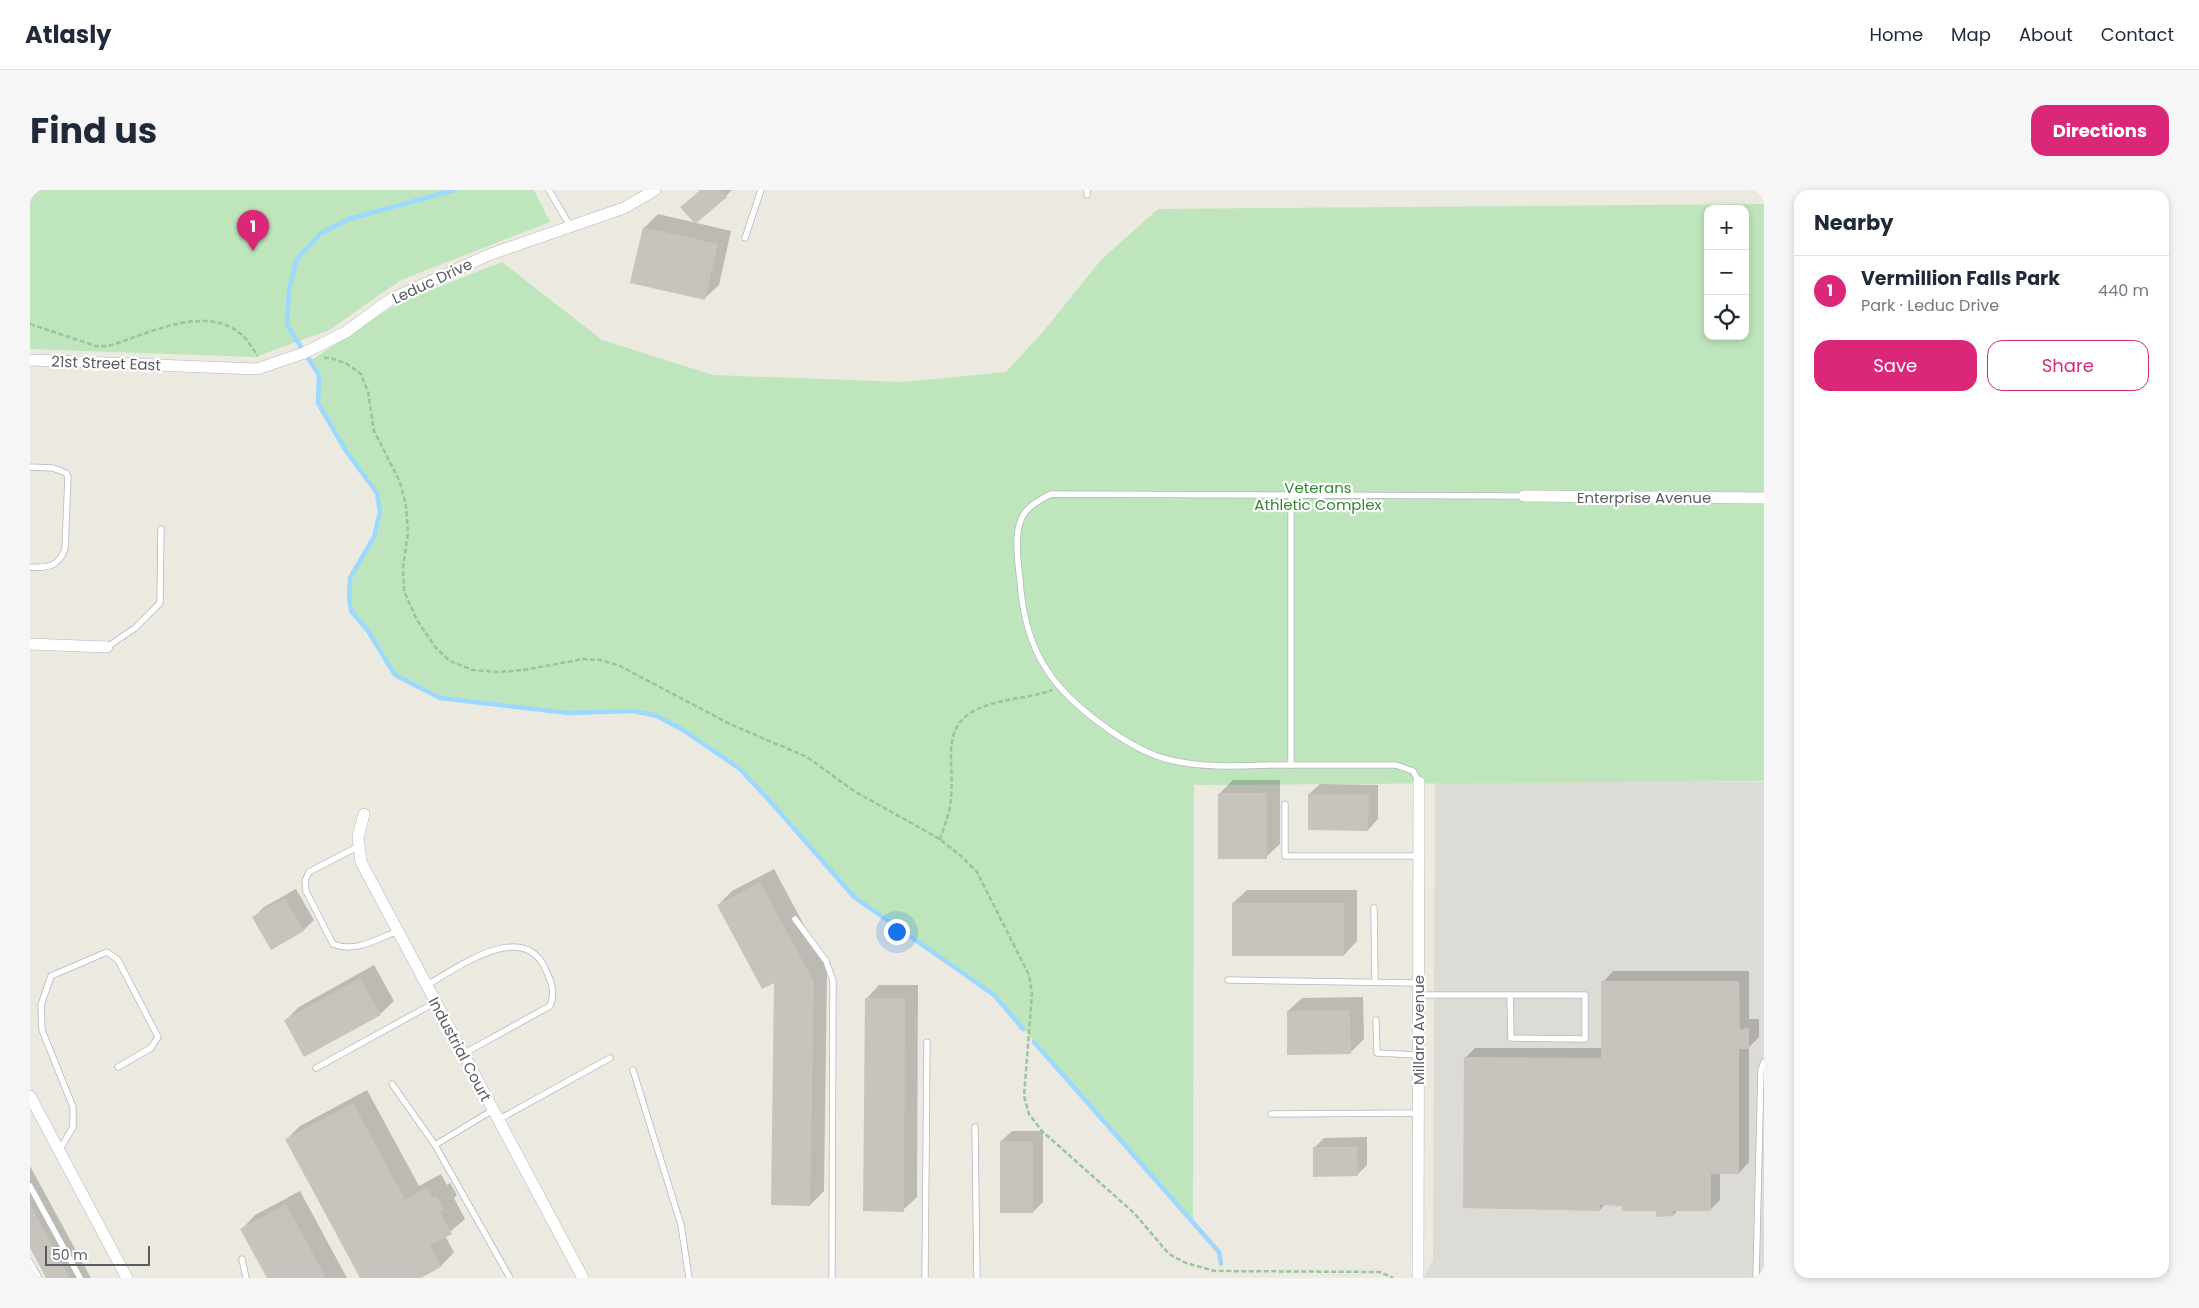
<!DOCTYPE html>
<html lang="en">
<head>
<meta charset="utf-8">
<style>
	:root { --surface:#fff; --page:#f6f6f7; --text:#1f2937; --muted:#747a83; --line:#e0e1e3; --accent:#db2777 }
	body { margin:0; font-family:Poppins,sans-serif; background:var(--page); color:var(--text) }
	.controls { position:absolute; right:15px; top:15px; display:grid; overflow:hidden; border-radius:10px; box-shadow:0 2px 8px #0003 }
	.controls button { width:45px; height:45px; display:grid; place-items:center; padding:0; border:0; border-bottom:1px solid var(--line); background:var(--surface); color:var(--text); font:25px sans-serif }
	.scale { position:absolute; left:15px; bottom:12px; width:105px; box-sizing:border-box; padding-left:5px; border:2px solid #595d62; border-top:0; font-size:14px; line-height:18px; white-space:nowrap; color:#595d62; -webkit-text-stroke:4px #fff; paint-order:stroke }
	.you { position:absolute; left:866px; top:741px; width:18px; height:18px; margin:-12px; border:4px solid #fff; border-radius:50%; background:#1a73e8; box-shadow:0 0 0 8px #1a73e833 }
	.badge { display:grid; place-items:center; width:32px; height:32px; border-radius:50%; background:var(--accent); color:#fff; font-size:16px; font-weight:700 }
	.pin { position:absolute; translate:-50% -41px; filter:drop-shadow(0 1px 2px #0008) }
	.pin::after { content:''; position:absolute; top:26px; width:18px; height:15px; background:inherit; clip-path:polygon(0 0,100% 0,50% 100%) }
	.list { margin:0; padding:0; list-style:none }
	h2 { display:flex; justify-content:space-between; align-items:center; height:65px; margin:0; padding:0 20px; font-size:21px }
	h2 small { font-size:16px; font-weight:400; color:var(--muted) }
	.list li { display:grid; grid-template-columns:32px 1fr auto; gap:15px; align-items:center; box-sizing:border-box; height:70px; padding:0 20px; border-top:1px solid var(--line) }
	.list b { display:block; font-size:19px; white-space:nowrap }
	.list p { margin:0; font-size:16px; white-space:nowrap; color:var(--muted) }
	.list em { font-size:16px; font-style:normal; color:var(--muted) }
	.actions { display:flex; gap:10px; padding:15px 20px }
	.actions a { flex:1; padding:11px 0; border:1px solid var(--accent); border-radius:15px; text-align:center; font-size:18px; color:var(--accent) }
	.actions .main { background:var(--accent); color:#fff }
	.icon { flex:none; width:28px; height:28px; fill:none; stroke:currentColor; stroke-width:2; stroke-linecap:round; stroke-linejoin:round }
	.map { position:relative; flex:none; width:1734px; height:1088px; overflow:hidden; border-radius:15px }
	header { display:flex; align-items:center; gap:30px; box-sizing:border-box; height:70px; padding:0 25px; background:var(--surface); border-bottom:1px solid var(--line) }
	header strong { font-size:24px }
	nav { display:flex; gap:28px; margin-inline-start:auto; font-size:18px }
	.intro { display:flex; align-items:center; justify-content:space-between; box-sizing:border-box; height:120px; padding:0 30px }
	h1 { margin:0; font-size:35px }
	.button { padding:12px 22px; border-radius:15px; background:var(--accent); color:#fff; font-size:18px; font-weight:700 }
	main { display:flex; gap:30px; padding:0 30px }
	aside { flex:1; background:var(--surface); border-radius:15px; box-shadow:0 2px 8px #0003 }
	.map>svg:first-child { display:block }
</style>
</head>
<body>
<header>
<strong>Atlasly</strong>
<nav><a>Home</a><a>Map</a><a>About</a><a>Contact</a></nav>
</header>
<div class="intro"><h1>Find us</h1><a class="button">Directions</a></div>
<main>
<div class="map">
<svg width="1734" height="1088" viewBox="0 0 1734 1088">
	<rect width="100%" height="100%" fill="#ece9e0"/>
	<!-- industrial -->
	<polygon fill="#dddbd5" points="1405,590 1734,592 1734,1088 1393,1088 1403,1070"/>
	<!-- green -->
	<g fill="#bee5bc" fill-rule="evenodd">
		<polygon points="0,0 504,0 520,32 371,90 299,140 225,167 0,159"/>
		<path d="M1734,14V591L1164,595L1163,1034L964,805L824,707L739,610L710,579L653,540L627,526L603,521L539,523L410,508L365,485L338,441L321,421L319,406L320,388L344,347L350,322L347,303L316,261L288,213V185L280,171L368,113L472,72L572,150L683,185L873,192L976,182L1012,143L1071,70L1128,19ZM1678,19H1715V146H1678Z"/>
	</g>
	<!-- shadow -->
	<g fill="#0003">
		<polygon points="670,0 702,0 696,6 652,17"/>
		<polygon points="628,24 701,41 689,95 675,108 614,38"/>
		<polygon points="1203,590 1250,590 1250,654 1236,667 1189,604"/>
		<polygon points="1290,594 1348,595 1348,629 1338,640 1279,604"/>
		<polygon points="744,679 797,778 794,1001 780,1015 746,791 688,715 702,701"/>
		<polygon points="266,699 284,730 274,740 224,727 234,717"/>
		<polygon points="1217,700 1327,700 1327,751 1314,765 1203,713"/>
		<polygon points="344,775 364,811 350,824 256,830 269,817"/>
		<polygon points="1583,781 1719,781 1719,829 1729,829 1729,847 1719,857 1719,972 1709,983 1690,983 1690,1010 1680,1020 1648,1020 1643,1025 1627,1020 1575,1014 1570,1020 1435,868 1445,858 1573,858 1573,792"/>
		<polygon points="849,795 888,795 887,1007 873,1020 836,809"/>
		<polygon points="1333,807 1334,849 1320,863 1258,821 1272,808"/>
		<polygon points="337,900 389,996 411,984 417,995 420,993 427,1005 424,1008 435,1029 415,1046 424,1062 411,1076 388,1088 332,1088 257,949 270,936"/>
		<polygon points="982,941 1013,941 1013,1012 1003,1022 971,951"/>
		<polygon points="1337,947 1337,975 1327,985 1284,958 1294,948"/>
		<polygon points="0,976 61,1088 18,1088 0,1055"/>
		<polygon points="270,1001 317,1088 239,1088 212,1039 225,1025"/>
		<polygon points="0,1077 6,1088 0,1088"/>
	</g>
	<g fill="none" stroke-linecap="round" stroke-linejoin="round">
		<!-- stream -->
		<g stroke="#9dd9ff" stroke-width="4.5">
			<polyline points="425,0 319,29 291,43 267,69 259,100 257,135 289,185 288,213 316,261 347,303 350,322 344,347 320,388 319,406 321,421 338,441 365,485 410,508 539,523 603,521 627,526 653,540 710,579 739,610 824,707 964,805 993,839"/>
			<polyline points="1004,852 1189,1062 1191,1074"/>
		</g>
	</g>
	<!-- building -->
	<g fill="#c7c4bd">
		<polygon points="671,0 691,0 697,7 665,34 650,17"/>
		<polygon points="613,37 688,54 675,110 600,93"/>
		<rect x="1188" y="603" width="49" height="66"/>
		<polygon points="1278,604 1339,605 1338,641 1278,640"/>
		<polygon points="730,692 784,792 780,1016 741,1015 744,793 732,799 687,715"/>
		<polygon points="255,708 274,741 241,760 222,727"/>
		<rect x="1202" y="713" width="112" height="53"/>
		<polygon points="330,788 351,825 274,867 254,830"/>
		<polygon points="1571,791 1709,791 1710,839 1719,838 1719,859 1709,859 1709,984 1681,984 1681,1021 1643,1021 1643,1026 1626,1027 1626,1021 1592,1021 1592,1016 1570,1015 1570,1021 1433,1018 1434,867 1571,868"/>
		<polygon points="835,808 875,808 874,1022 833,1021"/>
		<polygon points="1320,820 1321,864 1257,865 1257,821"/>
		<polygon points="323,913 375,1009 397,997 403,1008 407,1006 414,1020 410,1022 422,1044 400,1056 411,1077 391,1088 330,1088 255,949"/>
		<rect x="970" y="951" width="33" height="72"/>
		<polygon points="1283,957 1327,957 1328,986 1283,987"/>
		<polygon points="0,1014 40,1088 16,1088 0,1058"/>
		<polygon points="256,1014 296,1088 237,1088 210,1039"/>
	</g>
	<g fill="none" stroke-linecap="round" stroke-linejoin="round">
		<!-- service casing -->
		<g stroke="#b3b7bb" stroke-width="7">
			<g id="service">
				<polyline points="519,0 540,36"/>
				<polyline points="1057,5 1057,0"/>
				<polyline points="715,48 731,0"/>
				<path d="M0,277L23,278L36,283L38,287L35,359C28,377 18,378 0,377"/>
				<polyline points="1261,305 1261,575"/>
				<polyline points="77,457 105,438 130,413 131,339"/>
				<path d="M1389,592L1383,581L1366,575C1325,575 1283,575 1242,575C1208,576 1174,578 1140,570C1101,561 1039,515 1017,480C1000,455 992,421 990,391C988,370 982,338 996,321C1003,313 1013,308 1021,304L1494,306"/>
				<polyline points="1255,614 1255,666 1389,666"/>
				<path d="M329,656L279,682L275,691L276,701L303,754C325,763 347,749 368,741"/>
				<polyline points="1344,718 1345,792"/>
				<polyline points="765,729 796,771 803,791 802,1088"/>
				<polyline points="1198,790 1388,793"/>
				<path d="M397,795C427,778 490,731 514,776C521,791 526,801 520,816L433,864"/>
				<polyline points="1388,805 1555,805 1555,849 1481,848 1480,805"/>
				<polyline points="1346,830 1347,863 1388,865"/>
				<polyline points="286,878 406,812"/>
				<polyline points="603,880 651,1035 659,1088"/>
				<polyline points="362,894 405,955 480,1088"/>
				<polyline points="1241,924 1388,923"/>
				<polyline points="468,930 580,868"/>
				<polyline points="945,937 947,1088"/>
				<polyline points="405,955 463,920"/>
				<polyline points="29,961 43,937 43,917 12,840 11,815 21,786 77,762 88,770 128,847 121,858 88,877"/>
				<polyline points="0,996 50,1088"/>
				<polyline points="212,1069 216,1088"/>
				<polyline points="0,1072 9,1088"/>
				<polyline points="895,1088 897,852"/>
				<polyline points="1726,1088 1731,880 1734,872"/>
			</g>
		</g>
		<!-- minor casing -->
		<g stroke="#b3b7bb" stroke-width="12">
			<g id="minor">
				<polyline points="0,170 227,179 274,163 316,142 361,109 461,64 594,18 625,0"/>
				<polyline points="1494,306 1734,308"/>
				<polyline points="0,454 77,457"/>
				<polyline points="334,624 328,647 331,672 553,1088"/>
				<polyline points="0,906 97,1088"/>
				<polyline points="1388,1088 1389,592"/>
			</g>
		</g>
		<!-- path -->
		<g stroke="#95c6a1" stroke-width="2.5" stroke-dasharray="5 2.5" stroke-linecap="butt">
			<path d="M0,134L66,156H78C117,145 178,111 214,147C219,152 223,160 228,166"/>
			<polyline points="294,168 301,168 317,174 331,184 338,202 344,241 370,292 376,316 378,343 373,377 374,401 387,430 406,458 420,471 443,480 467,482 494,480 553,469 571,470 590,476 700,534 777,567 824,601 908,648 931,666 947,682 999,785 1002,804 994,906 999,924 1012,941 1104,1023 1139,1064 1156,1073 1185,1081 1350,1082 1363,1088"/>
			<path d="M910,650C914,636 920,623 921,609C925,568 907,531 958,515C978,508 1001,508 1022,500"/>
		</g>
		<!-- service -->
		<use href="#service" stroke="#fff" stroke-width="5.5"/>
		<!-- minor -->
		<use href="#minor" stroke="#fff" stroke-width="11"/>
	</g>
	<g text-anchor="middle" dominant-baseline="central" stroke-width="4.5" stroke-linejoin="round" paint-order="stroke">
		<!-- street labels -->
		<g font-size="15" fill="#595d62" stroke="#fff">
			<text transform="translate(402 91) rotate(-25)">Leduc Drive</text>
			<text transform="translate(76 173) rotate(2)">21st Street East</text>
			<text x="1614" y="307">Enterprise Avenue</text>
			<text transform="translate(1388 840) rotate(-90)">Millard Avenue</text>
			<text transform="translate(430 859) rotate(62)">Industrial Court</text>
		</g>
		<!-- park labels -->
		<g font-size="15" fill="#348634" stroke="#fff">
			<text x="1288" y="297">Veterans<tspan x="1288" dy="17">Athletic Complex</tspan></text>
		</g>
	</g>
</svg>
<div class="controls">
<button>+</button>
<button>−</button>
<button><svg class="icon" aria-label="locate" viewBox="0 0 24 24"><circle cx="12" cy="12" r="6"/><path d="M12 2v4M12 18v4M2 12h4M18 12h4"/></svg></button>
</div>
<div class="scale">50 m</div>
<div class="you"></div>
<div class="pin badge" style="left:223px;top:61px">1</div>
</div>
<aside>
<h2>Nearby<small></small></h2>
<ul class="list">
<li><span class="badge">1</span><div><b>Vermillion Falls Park</b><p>Park · Leduc Drive</p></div><em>440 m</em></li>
</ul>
<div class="actions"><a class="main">Save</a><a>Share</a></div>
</aside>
</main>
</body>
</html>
